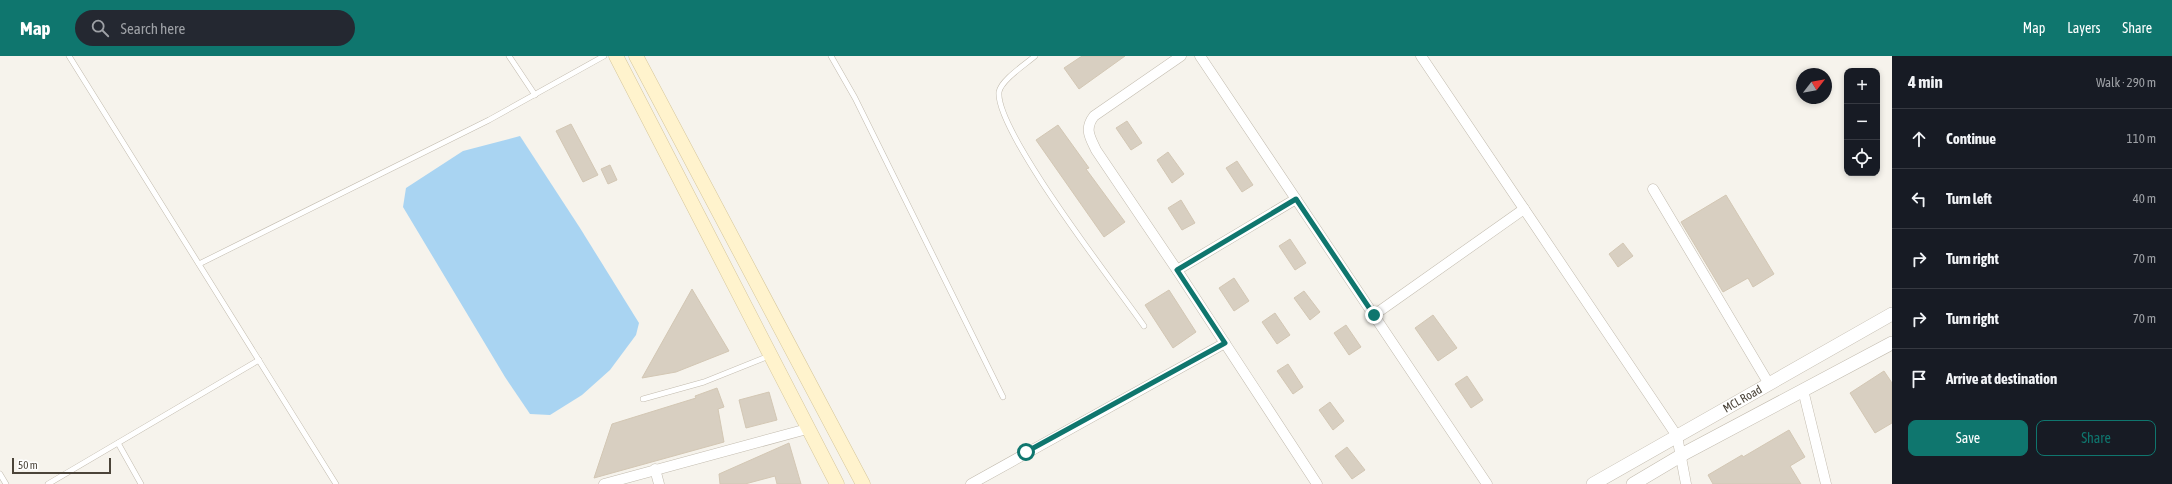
<!DOCTYPE html>
<html lang="en">
<head>
<meta charset="utf-8">
<style>
	:root { --surface:#171b24; --page:#242831; --text:#f1f3f6; --muted:#9ea1a6; --line:#363941; --accent:#0f766e }
	body { margin:0; font-family:"Asap Condensed",sans-serif; background:var(--page); color:var(--text) }
	.controls { position:absolute; right:12px; top:12px; display:grid; overflow:hidden; border-radius:8px; box-shadow:0 2px 6px #0003 }
	.controls button { width:36px; height:36px; display:grid; place-items:center; padding:0; border:0; border-bottom:1px solid var(--line); background:var(--surface); color:var(--text); font:20px sans-serif }
	.compass { position:absolute; left:1796px; top:12px; width:36px; height:36px; border-radius:50%; background:var(--surface); box-shadow:0 2px 6px #0003; rotate:59deg }
	.scale { position:absolute; left:12px; bottom:10px; width:99px; box-sizing:border-box; padding-left:4px; border:2px solid #4b4439; border-top:0; font-size:11px; line-height:14px; white-space:nowrap; color:#4b4439; -webkit-text-stroke:3px #fff; paint-order:stroke }
	.stop { position:absolute; width:12px; height:12px; margin:-9px; border:3px solid #0f766e; border-radius:50%; background:#fff }
	.stop.end { background:#0f766e; border-color:#fff; box-shadow:0 1px 4px #0008 }
	.list { margin:0; padding:0; list-style:none }
	h2 { display:flex; justify-content:space-between; align-items:center; height:52px; margin:0; padding:0 16px; font-size:17px }
	h2 small { font-size:13px; font-weight:400; color:var(--muted) }
	.list li { display:grid; grid-template-columns:26px 1fr auto; gap:12px; align-items:center; box-sizing:border-box; height:60px; padding:0 16px; border-top:1px solid var(--line) }
	.list b { display:block; font-size:15px; white-space:nowrap }
	.list em { font-size:13px; font-style:normal; color:var(--muted) }
	.actions { display:flex; gap:8px; padding:12px 16px }
	.actions a { flex:1; padding:9px 0; border:1px solid var(--accent); border-radius:8px; text-align:center; font-size:14px; color:var(--accent) }
	.actions .main { background:var(--accent); color:#fff }
	.icon { flex:none; width:22px; height:22px; fill:none; stroke:currentColor; stroke-width:2; stroke-linecap:round; stroke-linejoin:round }
	.map { position:relative; flex:none; width:1892px; height:428px; overflow:hidden }
	header { display:flex; align-items:center; gap:24px; box-sizing:border-box; height:56px; padding:0 20px; background:var(--accent); color:#fff }
	header strong { font-size:19px }
	nav { display:flex; gap:22px; margin-inline-start:auto; font-size:14px }
	.search { width:280px; height:36px; background:var(--page); display:flex; align-items:center; gap:10px; box-sizing:border-box; padding:0 14px; border-radius:22px; color:var(--muted); font-size:15px }
	main { display:flex }
	aside { flex:1; background:var(--surface) }
	.map>svg:first-child { display:block }
</style>
</head>
<body>
<header>
<strong>Map</strong>
<div class="search"><svg class="icon" aria-label="search" viewBox="0 0 24 24"><circle cx="10" cy="10" r="6"/><path d="M15 15l6 6"/></svg>Search here</div>
<nav><a>Map</a><a>Layers</a><a>Share</a></nav>
</header>
<main>
<div class="map">
<svg width="1892" height="428" viewBox="0 0 1892 428">
	<rect width="100%" height="100%" fill="#f6f3ec"/>
	<!-- water -->
	<polygon fill="#a9d4f2" points="520,80 580,172 639,267 636,279 610,314 582,339 550,359 530,358 505,321 403,151 406,132 463,95"/>
	<!-- building -->
	<g fill="#d8cfc1" stroke="#d3c7b4">
		<polygon points="1082,0 1125,0 1079,33 1064,12"/>
		<polygon points="1127,65 1142,87 1131,94 1116,72"/>
		<polygon points="571,68 598,119 583,126 556,75"/>
		<polygon points="1058,69 1089,112 1086,113 1125,166 1104,181 1036,84"/>
		<polygon points="1168,96 1184,118 1172,127 1157,104"/>
		<polygon points="1237,105 1253,129 1242,136 1226,112"/>
		<polygon points="610,109 617,124 608,128 601,113"/>
		<polygon points="1726,139 1774,218 1753,231 1748,222 1723,236 1681,166"/>
		<polygon points="1181,144 1195,167 1182,174 1168,152"/>
		<polygon points="1290,183 1306,207 1295,214 1279,190"/>
		<polygon points="1623,187 1633,200 1618,211 1609,198"/>
		<polygon points="1234,222 1249,245 1234,255 1219,232"/>
		<polygon points="692,233 729,295 676,316 642,322"/>
		<polygon points="1169,234 1196,276 1173,292 1145,249"/>
		<polygon points="1304,235 1320,256 1310,264 1294,242"/>
		<polygon points="1275,257 1290,279 1277,288 1262,266"/>
		<polygon points="1433,259 1457,292 1438,305 1415,272"/>
		<polygon points="1346,269 1361,291 1349,299 1334,277"/>
		<polygon points="1288,308 1303,331 1293,338 1277,315"/>
		<polygon points="1884,315 1892,327 1892,367 1875,377 1850,337"/>
		<polygon points="1467,320 1483,344 1471,352 1455,328"/>
		<polygon points="717,332 724,351 718,353 724,386 594,422 612,368 696,342 695,340"/>
		<polygon points="769,336 777,364 746,372 739,344"/>
		<polygon points="1330,346 1344,365 1333,374 1319,354"/>
		<polygon points="1789,374 1805,401 1790,410 1801,428 1713,428 1708,419 1742,399 1743,401"/>
		<polygon points="789,387 801,428 777,428 775,420 745,428 720,428 719,418"/>
		<polygon points="1347,391 1365,414 1352,423 1335,400"/>
	</g>
	<g fill="none" stroke-linecap="round" stroke-linejoin="round">
		<!-- service casing -->
		<g stroke="#c2bbae" stroke-width="6">
			<g id="service">
				<polyline points="69,0 336,428"/>
				<polyline points="509,0 535,39"/>
				<polyline points="831,0 855,42 1003,341"/>
				<path d="M1035,0C1026,8 1001,24 999,36C995,75 1117,231 1144,270"/>
				<polyline points="199,208 489,64 604,0"/>
				<polyline points="643,343 704,326 769,300"/>
				<polyline points="118,387 141,428"/>
				<polyline points="0,418 6,428"/>
				<polyline points="48,428 259,304"/>
			</g>
		</g>
		<!-- minor casing -->
		<g stroke="#c2bbae" stroke-width="11">
			<g id="minor">
				<path d="M1181,0L1094,60C1084,73 1090,81 1096,94L1177,214L1317,428"/>
				<polyline points="1200,0 1487,428"/>
				<polyline points="1421,0 1677,380 1686,428"/>
				<polyline points="1653,133 1769,328"/>
				<polyline points="1177,214 1296,143"/>
				<polyline points="1374,259 1524,153"/>
				<polyline points="1803,334 1826,428"/>
				<polyline points="655,413 659,428"/>
				<polyline points="604,428 807,373"/>
				<polyline points="971,428 1225,287"/>
			</g>
		</g>
		<!-- tertiary casing -->
		<g stroke="#c2bbae" stroke-width="14">
			<g id="tertiary">
				<path id="s1" d="M1593,428L1892,258"/>
				<polyline points="1633,428 1687,396 1892,287"/>
			</g>
		</g>
		<!-- secondary casing -->
		<g stroke="#d6c79b" stroke-width="15">
			<g id="secondary">
				<polyline points="616,0 837,428"/>
				<polyline points="636,0 863,428"/>
			</g>
		</g>
		<!-- service -->
		<use href="#service" stroke="#fff" stroke-width="5"/>
		<!-- minor -->
		<use href="#minor" stroke="#fff" stroke-width="10"/>
		<!-- tertiary -->
		<use href="#tertiary" stroke="#fff" stroke-width="13"/>
		<!-- secondary -->
		<use href="#secondary" stroke="#fff3cd" stroke-width="14"/>
	</g>
	<g fill="none" stroke-linecap="round" stroke-linejoin="round">
		<!-- route -->
		<polyline stroke="#0f766e" stroke-width="5" points="1026,396 1225,287 1177,214 1296,143 1374,259"/>
	</g>
	<g text-anchor="middle" dominant-baseline="central" stroke-width="3.5" stroke-linejoin="round" paint-order="stroke">
		<!-- street labels -->
		<g font-size="12" fill="#4b4439" stroke="#fff">
			<text stroke="none"><textPath href="#s1" startOffset="172">MCL Road</textPath></text>
		</g>
	</g>
</svg>
<div class="controls">
<button>+</button>
<button>−</button>
<button><svg class="icon" aria-label="locate" viewBox="0 0 24 24"><circle cx="12" cy="12" r="6"/><path d="M12 2v4M12 18v4M2 12h4M18 12h4"/></svg></button>
</div>
<svg class="compass" viewBox="-18 -18 36 36"><path d="M0-13l5 13h-10z" fill="#e53935"/><path d="M0 13l5-13h-10z" fill="#9ea1a6"/></svg>
<div class="scale">50 m</div>
<div class="stop" style="left:1026px;top:396px"></div>
<div class="stop end" style="left:1374px;top:259px"></div>
</div>
<aside>
<h2>4 min<small>Walk · 290 m</small></h2>
<ul class="list">
<li><svg class="icon" aria-label="ahead" viewBox="0 0 24 24"><path d="M12 20V5M6 11l6-6 6 6"/></svg><div><b>Continue</b></div><em>110 m</em></li>
<li><svg class="icon" aria-label="left" viewBox="0 0 24 24"><path d="M17 20v-9H6M10 6l-5 5 5 5"/></svg><div><b>Turn left</b></div><em>40 m</em></li>
<li><svg class="icon" aria-label="right" viewBox="0 0 24 24"><path d="M7 20v-9h11M14 6l5 5-5 5"/></svg><div><b>Turn right</b></div><em>70 m</em></li>
<li><svg class="icon" aria-label="right" viewBox="0 0 24 24"><path d="M7 20v-9h11M14 6l5 5-5 5"/></svg><div><b>Turn right</b></div><em>70 m</em></li>
<li><svg class="icon" aria-label="arrive" viewBox="0 0 24 24"><path d="M6 21V4h12l-3 4 3 4H6"/></svg><div><b>Arrive at destination</b></div></li>
</ul>
<div class="actions"><a class="main">Save</a><a>Share</a></div>
</aside>
</main>
</body>
</html>
